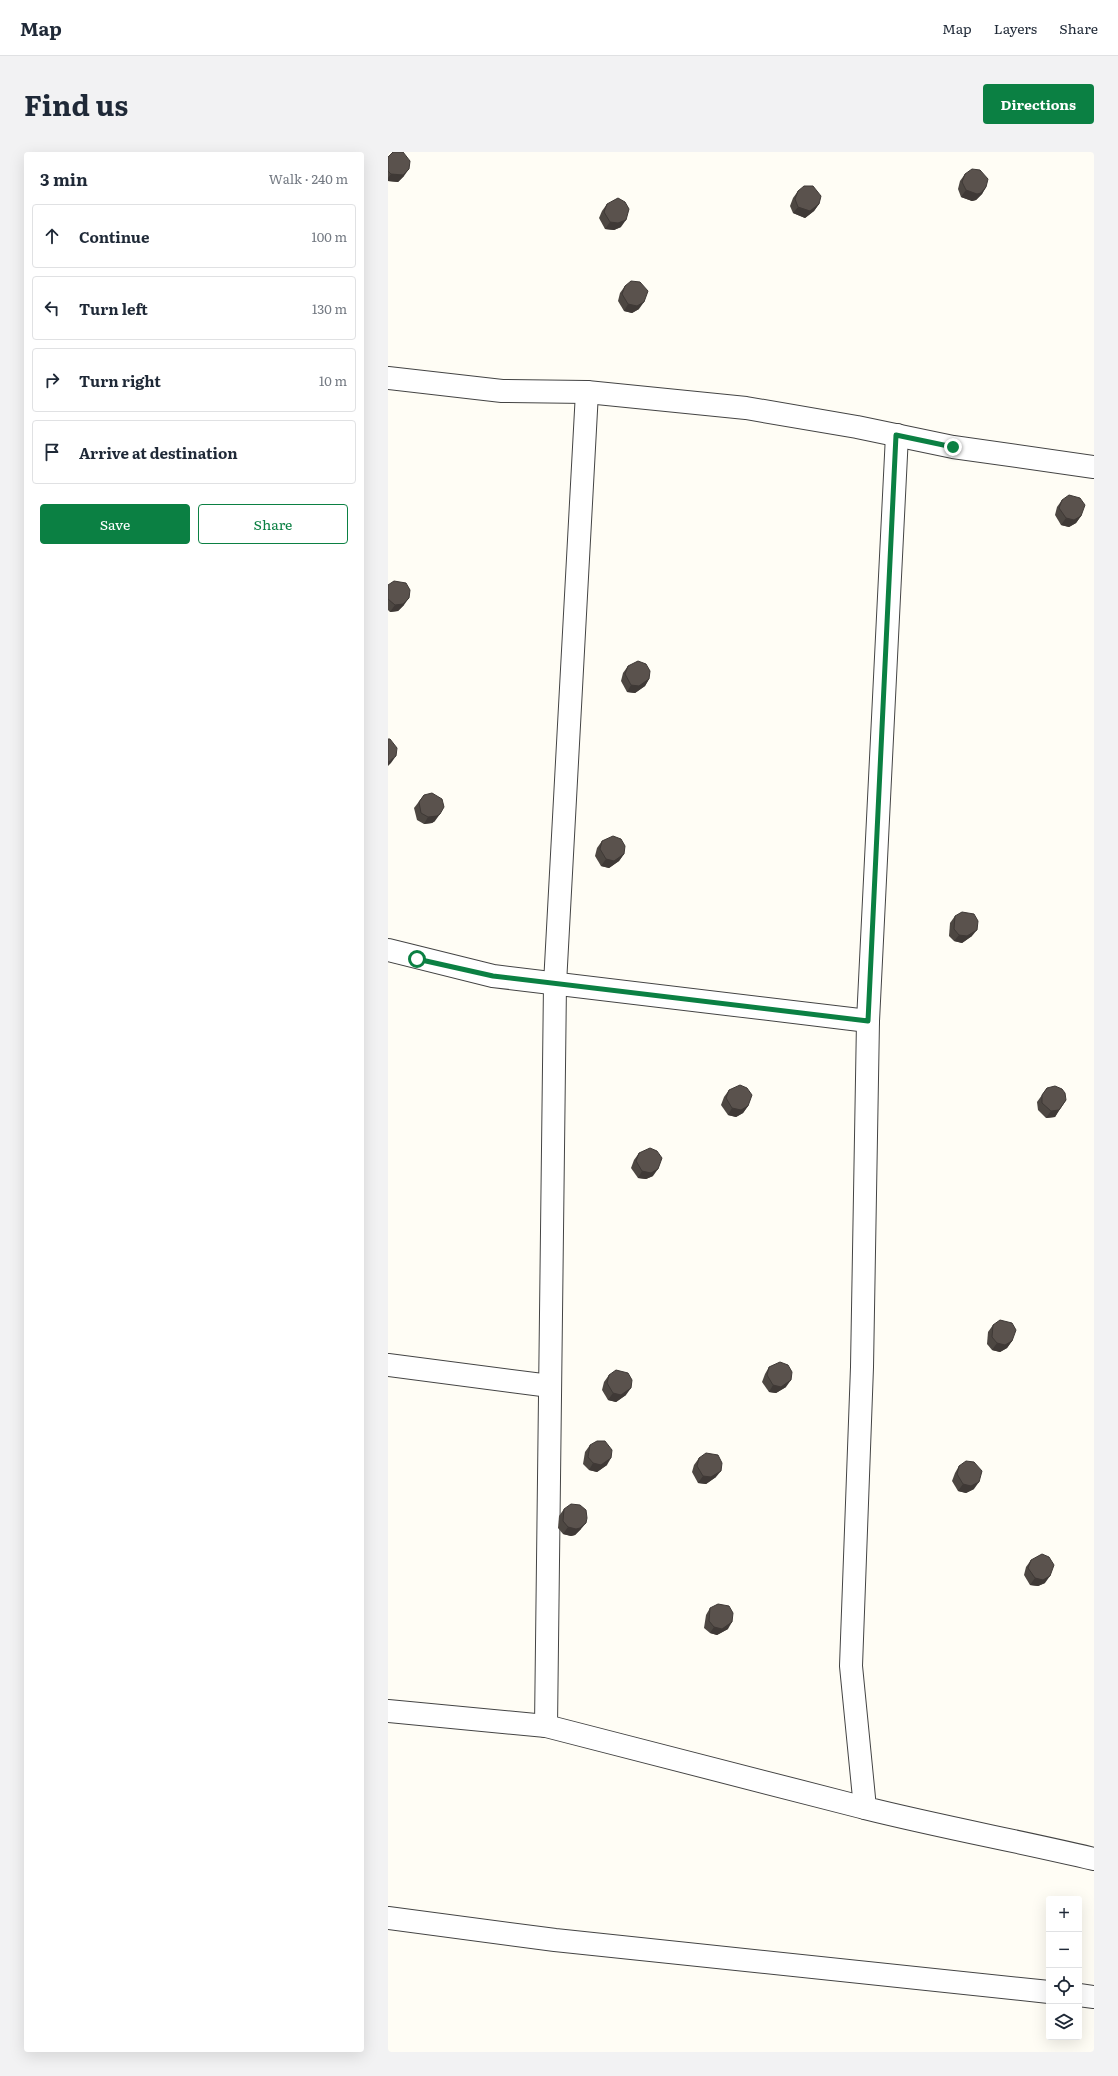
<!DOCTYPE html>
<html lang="en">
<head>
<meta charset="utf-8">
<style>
	:root { --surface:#fff; --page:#f2f2f3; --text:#1f2937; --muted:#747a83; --line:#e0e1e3; --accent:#0b8043 }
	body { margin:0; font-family:Literata,serif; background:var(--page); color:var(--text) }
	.controls { position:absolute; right:12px; bottom:12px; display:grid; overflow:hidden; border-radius:4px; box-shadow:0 4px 16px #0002 }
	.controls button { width:36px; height:36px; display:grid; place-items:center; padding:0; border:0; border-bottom:1px solid var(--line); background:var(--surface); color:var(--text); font:20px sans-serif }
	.stop { position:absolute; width:12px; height:12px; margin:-9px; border:3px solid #0b8043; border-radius:50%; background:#fff }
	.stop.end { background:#0b8043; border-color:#fff; box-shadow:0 1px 4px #0008 }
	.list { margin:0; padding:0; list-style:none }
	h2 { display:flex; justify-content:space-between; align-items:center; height:52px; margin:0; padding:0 16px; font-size:17px }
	h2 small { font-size:13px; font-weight:400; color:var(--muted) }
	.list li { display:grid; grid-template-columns:26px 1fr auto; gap:12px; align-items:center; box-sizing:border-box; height:64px; margin:0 8px 8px; padding:0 8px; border:1px solid var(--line); border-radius:4px }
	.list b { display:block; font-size:15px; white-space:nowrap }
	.list em { font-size:13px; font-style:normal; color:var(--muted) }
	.actions { display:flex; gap:8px; padding:12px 16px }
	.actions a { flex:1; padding:9px 0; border:1px solid var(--accent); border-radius:4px; text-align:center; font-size:14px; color:var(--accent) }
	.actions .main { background:var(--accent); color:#fff }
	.icon { flex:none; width:22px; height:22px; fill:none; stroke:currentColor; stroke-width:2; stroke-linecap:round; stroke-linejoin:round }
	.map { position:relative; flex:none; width:706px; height:1900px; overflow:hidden; border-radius:4px }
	header { display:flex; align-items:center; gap:24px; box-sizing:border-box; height:56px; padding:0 20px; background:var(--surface); border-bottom:1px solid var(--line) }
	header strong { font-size:19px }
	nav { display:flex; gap:22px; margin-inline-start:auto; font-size:14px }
	.intro { display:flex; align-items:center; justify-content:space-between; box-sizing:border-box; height:96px; padding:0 24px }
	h1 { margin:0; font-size:28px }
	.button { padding:10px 18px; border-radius:4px; background:var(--accent); color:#fff; font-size:14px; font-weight:700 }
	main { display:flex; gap:24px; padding:0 24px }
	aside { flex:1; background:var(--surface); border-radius:4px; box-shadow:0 4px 16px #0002 }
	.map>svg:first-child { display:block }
</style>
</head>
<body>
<header>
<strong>Map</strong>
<nav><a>Map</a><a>Layers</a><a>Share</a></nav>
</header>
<div class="intro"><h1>Find us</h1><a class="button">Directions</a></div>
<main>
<aside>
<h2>3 min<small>Walk · 240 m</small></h2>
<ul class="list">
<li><svg class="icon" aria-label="ahead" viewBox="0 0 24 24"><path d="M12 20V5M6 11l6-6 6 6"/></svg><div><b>Continue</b></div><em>100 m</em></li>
<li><svg class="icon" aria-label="left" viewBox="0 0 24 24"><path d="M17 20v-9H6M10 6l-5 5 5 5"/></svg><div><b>Turn left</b></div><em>130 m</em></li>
<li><svg class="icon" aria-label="right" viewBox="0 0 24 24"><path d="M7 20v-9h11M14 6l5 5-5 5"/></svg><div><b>Turn right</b></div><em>10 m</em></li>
<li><svg class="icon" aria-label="arrive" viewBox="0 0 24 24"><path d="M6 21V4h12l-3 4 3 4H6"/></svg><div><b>Arrive at destination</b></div></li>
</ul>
<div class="actions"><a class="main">Save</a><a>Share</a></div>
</aside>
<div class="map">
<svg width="706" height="1900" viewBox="0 0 706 1900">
	<rect width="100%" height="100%" fill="#fffdf5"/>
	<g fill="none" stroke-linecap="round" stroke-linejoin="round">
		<!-- street casing -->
		<g stroke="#444" stroke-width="24">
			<g id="street">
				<polyline points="0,226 114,239 199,240 358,256 469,275 565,295 706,315"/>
				<path d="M509,283L480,869L474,1215L463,1514L477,1656C553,1675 630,1689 706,1707"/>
				<polyline points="0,798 105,824 480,869"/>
				<polyline points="0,1213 162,1234"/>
				<polyline points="0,1559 158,1574 477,1656"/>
				<polyline points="158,1574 167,832 199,240"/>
				<polyline points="0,1766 167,1788 661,1840"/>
				<polyline points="691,1843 706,1845"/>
			</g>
		</g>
		<!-- street -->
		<use href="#street" stroke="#fff" stroke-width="22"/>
	</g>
	<!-- wall -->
	<g fill="#4d4742">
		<polygon points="0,5 16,24 10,30 0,29"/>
		<polygon points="577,22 598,35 594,42 588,48 584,49 573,45 570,37 572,29"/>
		<polygon points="410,39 431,52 426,59 417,66 405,61 402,54 405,46"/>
		<polygon points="219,52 233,75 226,78 217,77 211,66 214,59"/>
		<polygon points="237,134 251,157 244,161 236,159 230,149 232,141"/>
		<polygon points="674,348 693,364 688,371 681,375 673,373 667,363 669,355"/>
		<polygon points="0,433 16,453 10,459 2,460 0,458"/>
		<polygon points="240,514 261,527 257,534 247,541 239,540 233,529 235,521"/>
		<polygon points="36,643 47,669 44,671 36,672 29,668 26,656"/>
		<polygon points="214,689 236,702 231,709 221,716 213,714 207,704 209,696"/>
		<polygon points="567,764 584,784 574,791 566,789 561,784 562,771"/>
		<polygon points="659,936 678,948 667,965 658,966 650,958 649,950"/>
		<polygon points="341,938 360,954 355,961 348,965 340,963 333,953 336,945"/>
		<polygon points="251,1001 265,1024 258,1027 250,1026 243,1016 246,1008"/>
		<polygon points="605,1173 624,1189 619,1196 612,1200 604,1198 599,1192 600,1180"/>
		<polygon points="381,1215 398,1235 388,1241 381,1240 374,1230 377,1222"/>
		<polygon points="221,1223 238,1243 228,1250 220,1248 214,1238 216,1230"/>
		<polygon points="202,1293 219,1313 209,1320 201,1318 195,1312 197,1300"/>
		<polygon points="311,1306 328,1325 318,1332 310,1331 304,1320 306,1313"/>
		<polygon points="571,1314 586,1337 578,1341 570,1339 564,1329 567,1321"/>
		<polygon points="176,1357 193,1377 187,1383 183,1384 175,1382 170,1376 171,1364"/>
		<polygon points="643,1408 657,1431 650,1434 642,1433 636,1423 638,1415"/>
		<polygon points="322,1456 340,1477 329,1483 322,1481 316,1476 318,1463"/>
	</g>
	<!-- shaded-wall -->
	<g fill="#3f3936">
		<polygon points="21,17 16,24 10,30 0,29 0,26 3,22"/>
		<polygon points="598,35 594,42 588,48 584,49 573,45 578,38"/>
		<polygon points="431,52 426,59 417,66 405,61 410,55"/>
		<polygon points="238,68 233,75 226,78 217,77 222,70"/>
		<polygon points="256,150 251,157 244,161 236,159 240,152"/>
		<polygon points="693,364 688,371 681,375 673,373 678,366"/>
		<polygon points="21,446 16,453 10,459 2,460 7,453"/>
		<polygon points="261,527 257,534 247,541 239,540 243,533"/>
		<polygon points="8,604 3,611 0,614 0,610"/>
		<polygon points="52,662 47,669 44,671 36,672 40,665"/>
		<polygon points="236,702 231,709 221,716 213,714 218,707"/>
		<polygon points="589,778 584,784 574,791 566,789 571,783"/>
		<polygon points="360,954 355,961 348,965 340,963 344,956"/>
		<polygon points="671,958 667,965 658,966 663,959"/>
		<polygon points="270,1017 265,1024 258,1027 250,1026 254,1019"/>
		<polygon points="624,1189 619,1196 612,1200 604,1198 609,1191"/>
		<polygon points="403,1228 398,1235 388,1241 381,1240 385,1233"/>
		<polygon points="243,1236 238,1243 228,1250 220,1248 225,1241"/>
		<polygon points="223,1306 219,1313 209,1320 201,1318 205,1311"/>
		<polygon points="333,1319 328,1325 318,1332 310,1331 315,1324"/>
		<polygon points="591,1330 586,1337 578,1341 570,1339 575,1332"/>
		<polygon points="198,1371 193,1377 187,1383 183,1384 175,1382 180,1375"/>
		<polygon points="662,1424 657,1431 650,1434 642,1433 647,1426"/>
		<polygon points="344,1470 340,1477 329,1483 322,1481 326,1475"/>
	</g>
	<!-- building -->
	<g fill="#5a524d" stroke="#3f3936">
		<polygon points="5,0 15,0 22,9 21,17 15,23 3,22 0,19 0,5"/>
		<polygon points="584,17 592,18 600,27 598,35 593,41 589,42 578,38 574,30 577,22"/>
		<polygon points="416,34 425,34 433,44 431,52 422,59 410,55 407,47 410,39"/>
		<polygon points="230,46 237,50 241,57 238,68 230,71 222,70 216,60 219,52"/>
		<polygon points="243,129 252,130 260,139 256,150 249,154 240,152 234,142 237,134"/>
		<polygon points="681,343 692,346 697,353 693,364 686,368 678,366 671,356 674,348"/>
		<polygon points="6,429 18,431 22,438 21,446 15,452 7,453 0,447 0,433"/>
		<polygon points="250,509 258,512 262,519 261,527 251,534 243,533 237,522 240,514"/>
		<polygon points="0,587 2,587 9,596 8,604 0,610"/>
		<polygon points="44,641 54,647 56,655 52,662 49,664 40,665 33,661 31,650 36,643"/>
		<polygon points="225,684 233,687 237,694 236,702 226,709 218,707 212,697 214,689"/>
		<polygon points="574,760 586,762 590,769 589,778 579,784 571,783 566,777 567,764"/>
		<polygon points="352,933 359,936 364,943 360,954 353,958 344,956 338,946 341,938"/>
		<polygon points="667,934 674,937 677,941 678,948 671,958 663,959 654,951 654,943 659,936"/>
		<polygon points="262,996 269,999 274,1006 270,1017 263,1021 254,1019 248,1009 251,1001"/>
		<polygon points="612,1168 624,1171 628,1178 624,1189 617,1193 609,1191 604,1185 605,1173"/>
		<polygon points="392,1210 400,1213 404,1220 403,1228 393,1235 385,1233 379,1223 381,1215"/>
		<polygon points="228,1218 240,1221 244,1228 243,1236 233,1243 225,1241 219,1231 221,1223"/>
		<polygon points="209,1289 217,1289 224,1298 223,1306 213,1313 205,1311 200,1305 202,1293"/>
		<polygon points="318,1301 330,1303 334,1311 333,1319 323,1325 315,1324 309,1314 311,1306"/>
		<polygon points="578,1309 586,1310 594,1319 591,1330 583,1334 575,1332 569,1322 571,1314"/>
		<polygon points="183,1352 192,1353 198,1358 199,1366 198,1371 192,1376 188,1377 180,1375 175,1369 176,1357"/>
		<polygon points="654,1402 661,1405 666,1413 662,1424 655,1428 647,1426 640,1416 643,1408"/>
		<polygon points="330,1452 341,1454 345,1461 344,1470 334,1477 326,1475 321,1469 322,1456"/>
	</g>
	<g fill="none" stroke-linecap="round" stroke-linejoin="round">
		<!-- route -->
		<polyline stroke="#0b8043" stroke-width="5" points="29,807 105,824 480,869 508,283 565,295"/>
	</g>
</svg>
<div class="controls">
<button>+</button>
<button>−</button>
<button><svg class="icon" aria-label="locate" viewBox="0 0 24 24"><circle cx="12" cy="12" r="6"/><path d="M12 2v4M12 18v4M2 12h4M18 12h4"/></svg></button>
<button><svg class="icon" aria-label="layers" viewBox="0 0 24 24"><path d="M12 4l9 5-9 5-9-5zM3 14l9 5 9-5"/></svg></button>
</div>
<div class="stop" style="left:29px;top:807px"></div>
<div class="stop end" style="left:565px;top:295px"></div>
</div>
</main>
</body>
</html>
